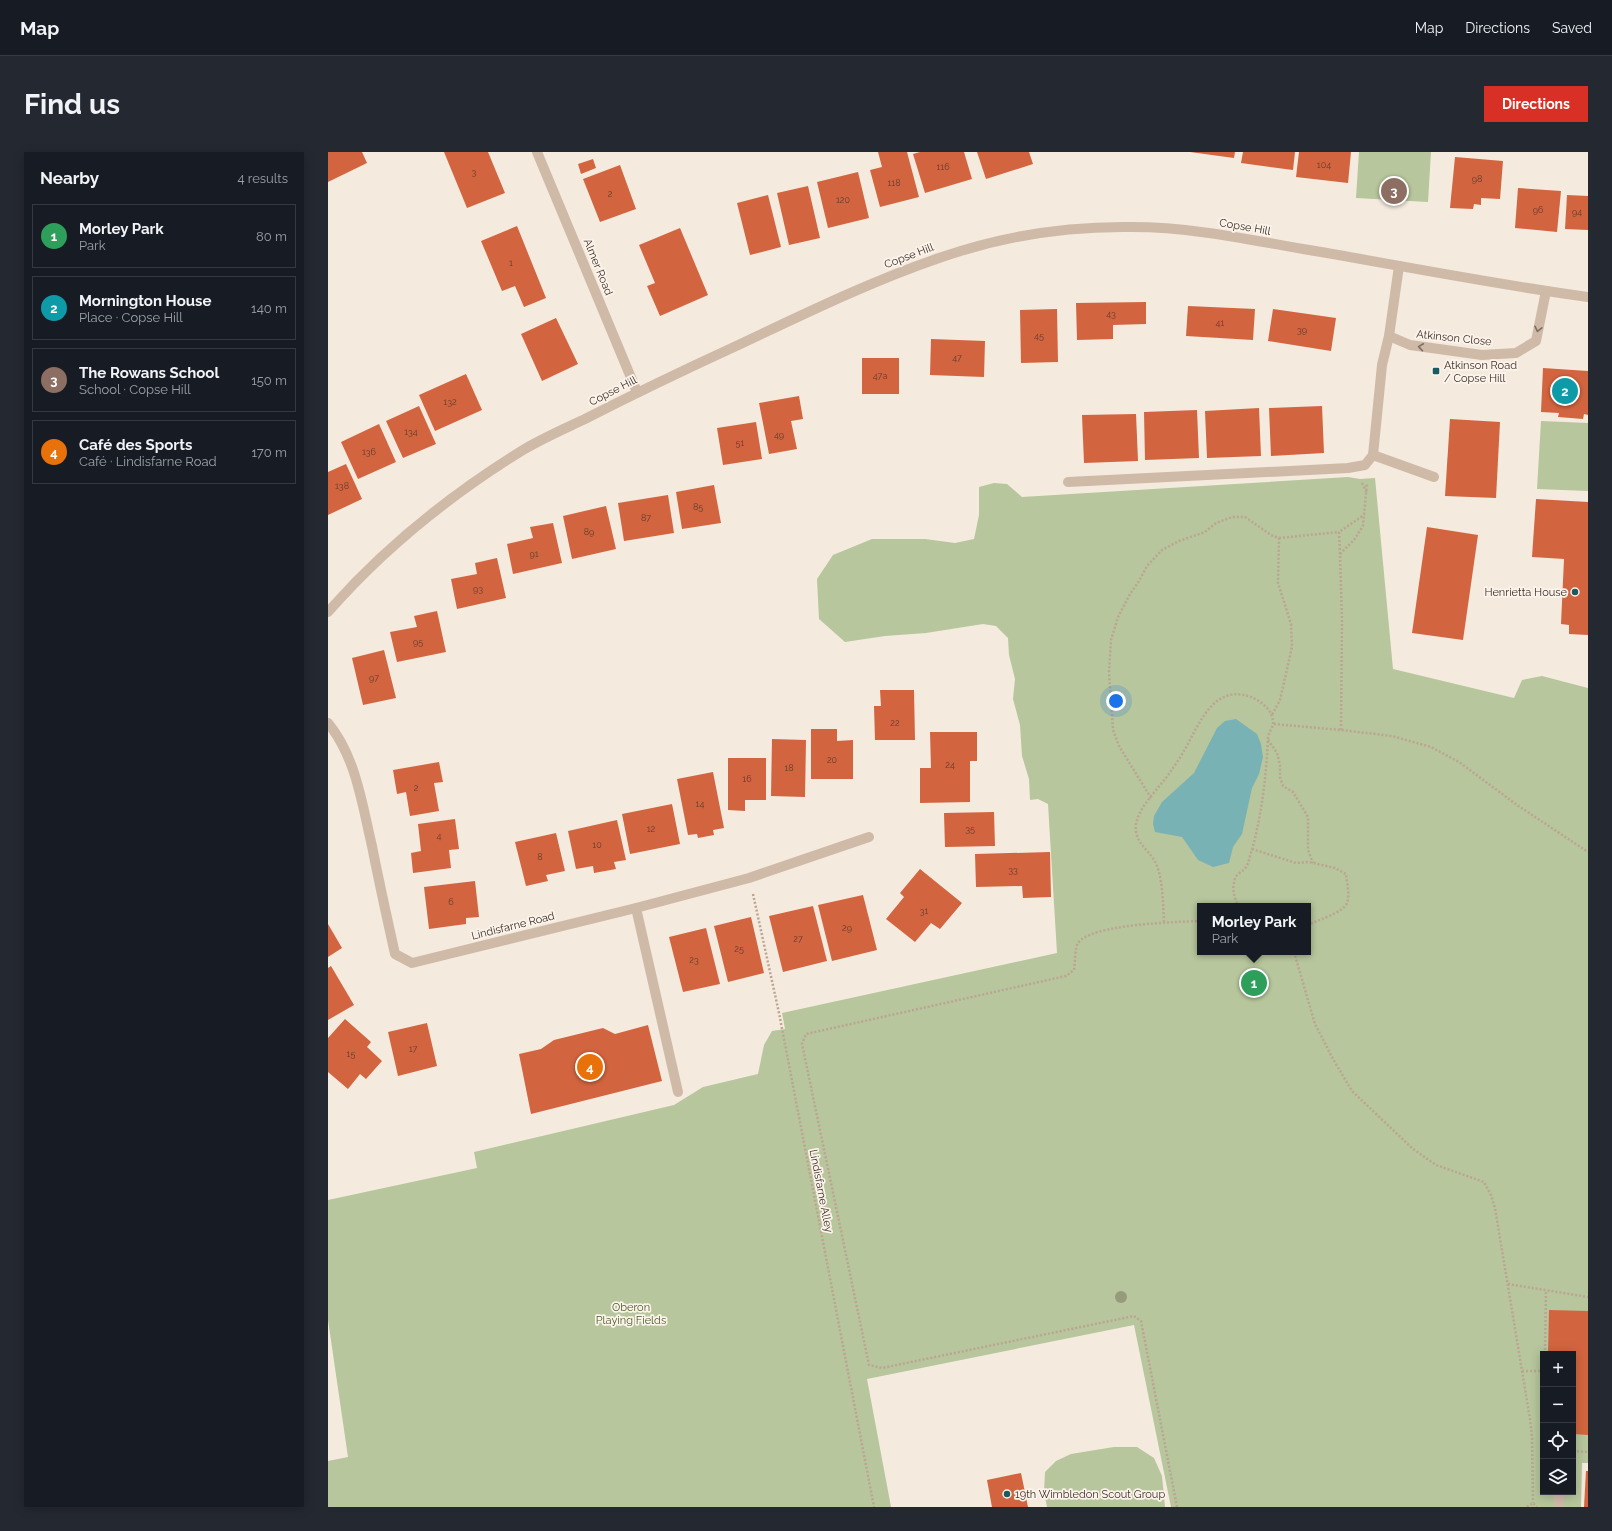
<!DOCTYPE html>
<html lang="en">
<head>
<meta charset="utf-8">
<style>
	:root { --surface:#171b24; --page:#242831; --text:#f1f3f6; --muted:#9ea1a6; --line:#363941; --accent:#d93025 }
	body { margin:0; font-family:Raleway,sans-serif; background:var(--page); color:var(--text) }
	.controls { position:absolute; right:12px; bottom:12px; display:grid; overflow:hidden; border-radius:0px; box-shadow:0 2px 10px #0003 }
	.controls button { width:36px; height:36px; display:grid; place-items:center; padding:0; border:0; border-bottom:1px solid var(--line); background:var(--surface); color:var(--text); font:20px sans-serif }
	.you { position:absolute; left:788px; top:549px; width:14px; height:14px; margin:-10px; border:3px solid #fff; border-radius:50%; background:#1a73e8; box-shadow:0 0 0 6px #1a73e833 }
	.badge { display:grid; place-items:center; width:26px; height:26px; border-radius:50%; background:var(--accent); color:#fff; font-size:13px; font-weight:700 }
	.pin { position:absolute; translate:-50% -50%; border:2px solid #fff; box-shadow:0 1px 4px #0006 }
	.popup { position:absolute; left:869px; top:751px; width:114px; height:52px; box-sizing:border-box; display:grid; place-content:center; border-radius:0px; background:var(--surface); filter:drop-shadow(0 1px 3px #0005); font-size:13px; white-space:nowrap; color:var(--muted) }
	.popup b { font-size:15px; color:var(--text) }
	.popup::after { content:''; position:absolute; left:50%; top:100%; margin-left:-8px; border:8px solid transparent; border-top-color:var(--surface) }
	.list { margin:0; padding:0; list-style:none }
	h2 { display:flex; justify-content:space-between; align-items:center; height:52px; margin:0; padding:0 16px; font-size:17px }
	h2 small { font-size:13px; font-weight:400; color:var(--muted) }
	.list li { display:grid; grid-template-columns:26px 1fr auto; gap:12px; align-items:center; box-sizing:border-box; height:64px; margin:0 8px 8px; padding:0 8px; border:1px solid var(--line); border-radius:0px }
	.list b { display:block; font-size:15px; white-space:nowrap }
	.list p { margin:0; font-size:13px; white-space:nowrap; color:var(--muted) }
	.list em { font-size:13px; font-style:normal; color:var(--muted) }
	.icon { flex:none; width:22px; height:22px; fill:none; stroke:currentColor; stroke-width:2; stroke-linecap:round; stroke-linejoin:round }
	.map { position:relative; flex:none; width:1260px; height:1355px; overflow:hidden; border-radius:0px }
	header { display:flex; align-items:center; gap:24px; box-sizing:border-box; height:56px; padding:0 20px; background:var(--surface); border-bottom:1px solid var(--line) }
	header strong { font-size:19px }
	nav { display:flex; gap:22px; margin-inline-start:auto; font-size:14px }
	.intro { display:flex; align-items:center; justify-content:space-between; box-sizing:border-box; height:96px; padding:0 24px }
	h1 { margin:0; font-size:28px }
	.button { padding:10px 18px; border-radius:0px; background:var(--accent); color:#fff; font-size:14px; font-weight:700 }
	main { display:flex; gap:24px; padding:0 24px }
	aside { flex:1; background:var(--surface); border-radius:0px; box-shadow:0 2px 10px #0003 }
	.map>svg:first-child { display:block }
</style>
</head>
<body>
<header>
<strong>Map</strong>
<nav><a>Map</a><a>Directions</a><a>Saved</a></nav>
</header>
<div class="intro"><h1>Find us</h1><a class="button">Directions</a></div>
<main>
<aside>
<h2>Nearby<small>4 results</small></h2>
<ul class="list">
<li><span class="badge" style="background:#2e9e5b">1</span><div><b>Morley Park</b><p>Park</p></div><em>80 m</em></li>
<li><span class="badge" style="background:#0f9aa8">2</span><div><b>Mornington House</b><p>Place · Copse Hill</p></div><em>140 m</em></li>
<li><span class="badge" style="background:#8d6e63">3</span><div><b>The Rowans School</b><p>School · Copse Hill</p></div><em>150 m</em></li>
<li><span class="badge" style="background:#e8710a">4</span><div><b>Café des Sports</b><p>Café · Lindisfarne Road</p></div><em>170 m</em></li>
</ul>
</aside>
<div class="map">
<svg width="1260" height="1355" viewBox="0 0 1260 1355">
	<rect width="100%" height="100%" fill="#f5eade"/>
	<!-- green -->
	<g fill="#b7c69c" fill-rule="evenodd">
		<polygon points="1031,0 1103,0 1100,50 1028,46"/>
		<polygon points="1213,269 1260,271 1260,339 1209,337"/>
		<path d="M1020,325L1032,327L1047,326L1065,517L1186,546L1194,528L1214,524L1260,536V1311H1254L1253,1355H843L806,1173L539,1227L563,1355H0V1309L20,1305L0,1168V1048L149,1016L146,1000L346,953L375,935L430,922L436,893L444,879L457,877L454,861L729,801L720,652L710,647L702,648L701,627L694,604L692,573L685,547L687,527L681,503L680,486L668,474L655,472L598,481L557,484L517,490L491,467L489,427L505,403L544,387H597L627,391L646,387L651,363V335L666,331L679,332L694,345ZM872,754H980V800H872ZM1215,1202H1245V1340H1215Z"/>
		<polygon points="786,1295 809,1295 826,1306 834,1324 837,1355 719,1355 716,1340 717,1320 728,1309 743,1302"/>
	</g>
	<!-- water -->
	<polygon fill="#79b2b5" points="908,567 929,582 933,592 935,605 931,622 924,636 914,682 905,695 901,711 885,715 870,708 854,685 827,680 825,672 826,664 834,650 866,621 889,576 897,569"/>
	<!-- building -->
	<g fill="#d2653f">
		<polygon points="0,0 34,0 39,11 0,30"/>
		<polygon points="116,0 160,0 177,41 139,56"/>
		<polygon points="550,0 579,0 591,45 552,55 542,18 554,15"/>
		<polygon points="592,0 636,0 644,27 597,41 585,2"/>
		<polygon points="649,0 701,0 705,12 658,27"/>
		<polygon points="862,0 907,0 906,6"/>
		<polygon points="915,0 967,0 965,18 913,11"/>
		<polygon points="971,0 1023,0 1020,31 968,25"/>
		<polygon points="1127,5 1175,9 1172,47 1153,46 1153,53 1146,52 1145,57 1122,56"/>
		<polygon points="265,7 268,16 253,22 250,12"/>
		<polygon points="292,13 308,57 272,70 255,27"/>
		<polygon points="530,20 541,66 500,76 489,30"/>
		<polygon points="480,34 492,86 461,93 449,41"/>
		<polygon points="1190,36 1233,39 1229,80 1187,76"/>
		<polygon points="440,43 453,95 422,103 409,51"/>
		<polygon points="1239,43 1260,44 1260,78 1237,77"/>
		<polygon points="189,74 218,146 196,155 187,134 174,139 153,89"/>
		<polygon points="352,76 380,143 332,164 319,134 327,131 311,93"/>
		<polygon points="818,150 818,172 785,173 785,187 749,188 748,151"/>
		<polygon points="860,154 927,157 925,188 858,184"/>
		<polygon points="729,157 730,210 693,211 692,158"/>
		<polygon points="945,157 1008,166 1003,199 940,189"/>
		<polygon points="228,166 250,212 214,229 193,182"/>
		<polygon points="603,187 657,189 656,225 602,223"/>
		<rect x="534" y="206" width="37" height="36"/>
		<polygon points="1215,216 1260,219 1260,263 1256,262 1255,267 1230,265 1231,261 1213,260"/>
		<polygon points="138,222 154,258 107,279 91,243"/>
		<polygon points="471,244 475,267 463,269 469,297 441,302 431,251"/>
		<polygon points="91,254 108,292 75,306 58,269"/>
		<polygon points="994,254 996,301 943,304 941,256"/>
		<polygon points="931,256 933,304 879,306 877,259"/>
		<polygon points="869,258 871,306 817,308 816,260"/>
		<polygon points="808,262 810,309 756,311 754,263"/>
		<polygon points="1122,267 1172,270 1168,346 1117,344"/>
		<polygon points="428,270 434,307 395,313 389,276"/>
		<polygon points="51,272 68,310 30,327 13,290"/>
		<polygon points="18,312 34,347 0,363 0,320"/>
		<polygon points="386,333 393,371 354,377 348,340"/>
		<polygon points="340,343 346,381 296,389 290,351"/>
		<polygon points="1208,347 1260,350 1260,483 1241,482 1241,473 1233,472 1236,407 1204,405"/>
		<polygon points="278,354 288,397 244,407 235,364"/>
		<polygon points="225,371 234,411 185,422 179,392 205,386 202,375"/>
		<polygon points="1099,375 1150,383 1135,488 1084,481"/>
		<polygon points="169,406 178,446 129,457 123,427 149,422 147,411"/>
		<polygon points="109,459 118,500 69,510 62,480 89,475 86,464"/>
		<polygon points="56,498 68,546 35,553 24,506"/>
		<polygon points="552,538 586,538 587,588 547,588 546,554 553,554"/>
		<polygon points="483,577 509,577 509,589 525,588 525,627 483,627"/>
		<polygon points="602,580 649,580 649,609 642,609 642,650 592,651 592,616 603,616"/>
		<polygon points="444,587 478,588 477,645 443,644"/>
		<polygon points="400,606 438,606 438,648 417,648 417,659 400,658"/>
		<polygon points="111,610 115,630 106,631 111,659 82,664 78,640 69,642 65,618"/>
		<polygon points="385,620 396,676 385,678 386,683 370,686 369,682 360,683 349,627"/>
		<polygon points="344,652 352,692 302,702 294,662"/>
		<polygon points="666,660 667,694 617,695 616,661"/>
		<polygon points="127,667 131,697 121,698 123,716 85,721 83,701 93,699 90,672"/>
		<polygon points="289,668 298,708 286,710 288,717 266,721 265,714 248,717 240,679"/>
		<polygon points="228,681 237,719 218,723 220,729 198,734 187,690"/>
		<polygon points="722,700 723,745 695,746 694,734 648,735 647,702"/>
		<polygon points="592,717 634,751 612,777 603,771 587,790 558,767 576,745 572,741"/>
		<polygon points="147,729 151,765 138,766 138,772 101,777 96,735"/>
		<polygon points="535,743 549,798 504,809 490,753"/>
		<polygon points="485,754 499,809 455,820 441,764"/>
		<polygon points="423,765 436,821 400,830 386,774"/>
		<polygon points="0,772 14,796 0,805"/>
		<polygon points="378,776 392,832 355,840 341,785"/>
		<polygon points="3,814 26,853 0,868 0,816"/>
		<polygon points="17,867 43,890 39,895 54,909 38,927 32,922 20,937 0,920 0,886"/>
		<polygon points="99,871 109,914 70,924 60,880"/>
		<polygon points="320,873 334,929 203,962 191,902 213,897 226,888 275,876 287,882"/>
		<polygon points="1221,1158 1260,1159 1260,1283 1245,1282 1245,1202 1220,1202"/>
		<polygon points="1258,1319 1260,1319 1260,1355 1256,1355"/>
		<polygon points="693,1321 700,1355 664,1355 659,1328"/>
	</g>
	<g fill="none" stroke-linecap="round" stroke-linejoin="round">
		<!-- path -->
		<g stroke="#bba492" stroke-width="2.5" stroke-dasharray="2 2" stroke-linecap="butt">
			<polyline points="1034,331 1039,341"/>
			<polyline points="951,386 1011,380"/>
			<polyline points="1012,402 1011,380 1036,363"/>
			<polyline points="946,572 1013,578 1064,584 1103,595 1131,610 1189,653 1260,700"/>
			<polyline points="1013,578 1014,469 1012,402 1026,388 1035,374 1039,331"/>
			<polyline points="940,588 949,601 952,613 952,625 955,634 965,640 980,665 980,698 985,711"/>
			<polyline points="823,646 791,594 785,578 781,520 783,488 790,465 802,442 811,429 819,414 834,398 851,389 877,380 888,371 904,365 917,365 943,383 951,386 950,431 963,472 964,495 952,548 944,563"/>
			<path d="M924,697L968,711L981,710L1007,716L1018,722C1019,731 1022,743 1019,751C1015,761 989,768 980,773"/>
			<polyline points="425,742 451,861 546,1355"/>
			<path d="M836,770C835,753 835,722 826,708C818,695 806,690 808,672C811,654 833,634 843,619C847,613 852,606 856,599C871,573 885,531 923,545C931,548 942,556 944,565C948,575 940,578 940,587C938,625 934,661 924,698C922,702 921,711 918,715C914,721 907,721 906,731C904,739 907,746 910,754"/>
			<polyline points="966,800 987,872 1005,907 1024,939 1085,997 1108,1013 1156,1030 1163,1043 1167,1056 1202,1267 1204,1286 1205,1351"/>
			<polyline points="1180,1132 1260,1145"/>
			<polyline points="1217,1202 1218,1139"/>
			<polyline points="1194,1219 1215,1219"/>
			<polyline points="1245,1299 1260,1300"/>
			<path d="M849,1355L813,1169L806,1164L554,1216L541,1213L474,892L478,882L738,824L746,818C747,812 747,795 750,791C763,772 848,770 872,769"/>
			<polyline points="1199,1355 1205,1351 1209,1355"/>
		</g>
		<!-- service -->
		<g stroke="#cfbaa8" stroke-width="10">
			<polyline points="1061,184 1082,193 1154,203 1188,201 1208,189 1218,139"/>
			<polyline points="740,330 1020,316 1037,313 1045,303 1106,325"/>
			<polyline points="308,756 350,940"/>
			<polyline points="1231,1355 1231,1340"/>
		</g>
		<!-- minor -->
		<g stroke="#cfbaa8" stroke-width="10">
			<polyline points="209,0 309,240"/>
			<polyline points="1045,303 1054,213 1061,184 1071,114"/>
			<path d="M0,571C28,605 34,652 44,694C51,730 59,766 67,802L84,811L308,756L421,726L541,685"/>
		</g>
		<!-- tertiary -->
		<path stroke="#cfbaa8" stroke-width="10" d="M0,460C57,395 122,343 195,298C215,286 236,277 257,267C306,242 356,218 406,195C474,163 543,129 614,105C675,84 740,74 804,75C862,75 918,87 975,97C1070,113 1164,132 1260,145"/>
	</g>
	<!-- trees -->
	<circle fill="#969c7b" cx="793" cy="1145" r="6"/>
	<!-- one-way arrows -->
	<defs><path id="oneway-chevron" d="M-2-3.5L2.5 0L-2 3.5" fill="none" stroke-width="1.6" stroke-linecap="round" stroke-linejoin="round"/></defs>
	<g stroke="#7e6e62">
		<use href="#oneway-chevron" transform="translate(1210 177) rotate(102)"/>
		<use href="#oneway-chevron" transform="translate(1093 195) rotate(-172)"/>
	</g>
	<!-- markers -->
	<g fill="#195b61" stroke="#fcf4eb" stroke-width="1.5">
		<rect x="1104" y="215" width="8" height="8" rx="2"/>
		<circle cx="1247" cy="440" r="4"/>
		<circle cx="679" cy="1342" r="4"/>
	</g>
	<g text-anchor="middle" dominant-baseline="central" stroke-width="3.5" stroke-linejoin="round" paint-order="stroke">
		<!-- number labels -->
		<g font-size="9" fill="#613c2e">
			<text x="996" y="13">104</text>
			<text x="615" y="15">116</text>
			<text x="146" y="20">3</text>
			<text x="1149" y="27">98</text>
			<text x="566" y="31">118</text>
			<text x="282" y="42">2</text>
			<text x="515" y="48">120</text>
			<text x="1210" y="58">96</text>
			<text x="1249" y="60">94</text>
			<text x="183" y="111">1</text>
			<text x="783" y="162">43</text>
			<text x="892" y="171">41</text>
			<text x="974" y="178">39</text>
			<text x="711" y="184">45</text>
			<text x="629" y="206">47</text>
			<text x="552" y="224">47a</text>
			<text x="122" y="250">132</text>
			<text x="83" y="280">134</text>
			<text x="451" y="283">49</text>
			<text x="412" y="291">51</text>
			<text x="41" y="300">136</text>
			<text x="14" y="334">138</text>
			<text x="370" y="355">85</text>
			<text x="318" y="366">87</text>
			<text x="261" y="380">89</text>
			<text x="206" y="402">91</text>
			<text x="150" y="437">93</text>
			<text x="90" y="490">95</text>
			<text x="46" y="526">97</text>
			<text x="567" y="571">22</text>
			<text x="504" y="608">20</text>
			<text x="622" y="613">24</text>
			<text x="461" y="616">18</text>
			<text x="419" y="627">16</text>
			<text x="88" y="636">2</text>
			<text x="372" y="652">14</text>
			<text x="323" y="677">12</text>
			<text x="642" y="677">35</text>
			<text x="111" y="684">4</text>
			<text x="269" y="693">10</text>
			<text x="212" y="705">8</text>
			<text x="685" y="718">33</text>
			<text x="123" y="750">6</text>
			<text x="596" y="759">31</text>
			<text x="519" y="776">29</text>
			<text x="470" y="787">27</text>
			<text x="411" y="797">25</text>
			<text x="366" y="808">23</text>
			<text x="85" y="897">17</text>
			<text x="23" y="902">15</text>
		</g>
		<!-- street labels -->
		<g font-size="11" fill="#3b2f29" stroke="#fcf4eb">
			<text transform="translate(917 75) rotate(10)">Copse Hill</text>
			<text transform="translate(581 104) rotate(-21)">Copse Hill</text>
			<text transform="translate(270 115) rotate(68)">Almer Road</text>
			<text transform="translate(1126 186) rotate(6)">Atkinson Close</text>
			<text transform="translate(285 239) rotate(-27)">Copse Hill</text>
			<text transform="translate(185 774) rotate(-14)">Lindisfarne Road</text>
			<text transform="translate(493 1039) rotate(79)">Lindisfarne Alley</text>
		</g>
		<!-- poi labels -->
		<g font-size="11" fill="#3b2f29" stroke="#fcf4eb" text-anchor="start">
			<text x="1116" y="213">Atkinson Road<tspan x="1116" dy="13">/ Copse Hill</tspan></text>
			<text x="1239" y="440" text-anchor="end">Henrietta House</text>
			<text x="687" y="1342">19th Wimbledon Scout Group</text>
		</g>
		<!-- park labels -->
		<g font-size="11" fill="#485c2a" stroke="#fcf4eb">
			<text x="303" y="1155">Oberon<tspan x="303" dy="13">Playing Fields</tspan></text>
		</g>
	</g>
</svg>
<div class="controls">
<button>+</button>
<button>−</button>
<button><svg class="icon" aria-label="locate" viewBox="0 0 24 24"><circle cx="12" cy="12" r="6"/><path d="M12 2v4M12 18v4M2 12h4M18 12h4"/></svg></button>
<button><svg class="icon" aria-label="layers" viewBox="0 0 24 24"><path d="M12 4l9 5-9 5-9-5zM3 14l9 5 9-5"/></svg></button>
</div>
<div class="you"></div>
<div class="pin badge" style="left:926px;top:831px;background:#2e9e5b">1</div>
<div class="popup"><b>Morley Park</b>Park</div>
<div class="pin badge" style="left:1237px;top:239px;background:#0f9aa8">2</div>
<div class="pin badge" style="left:1066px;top:39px;background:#8d6e63">3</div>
<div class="pin badge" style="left:262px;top:915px;background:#e8710a">4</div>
</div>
</main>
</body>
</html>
